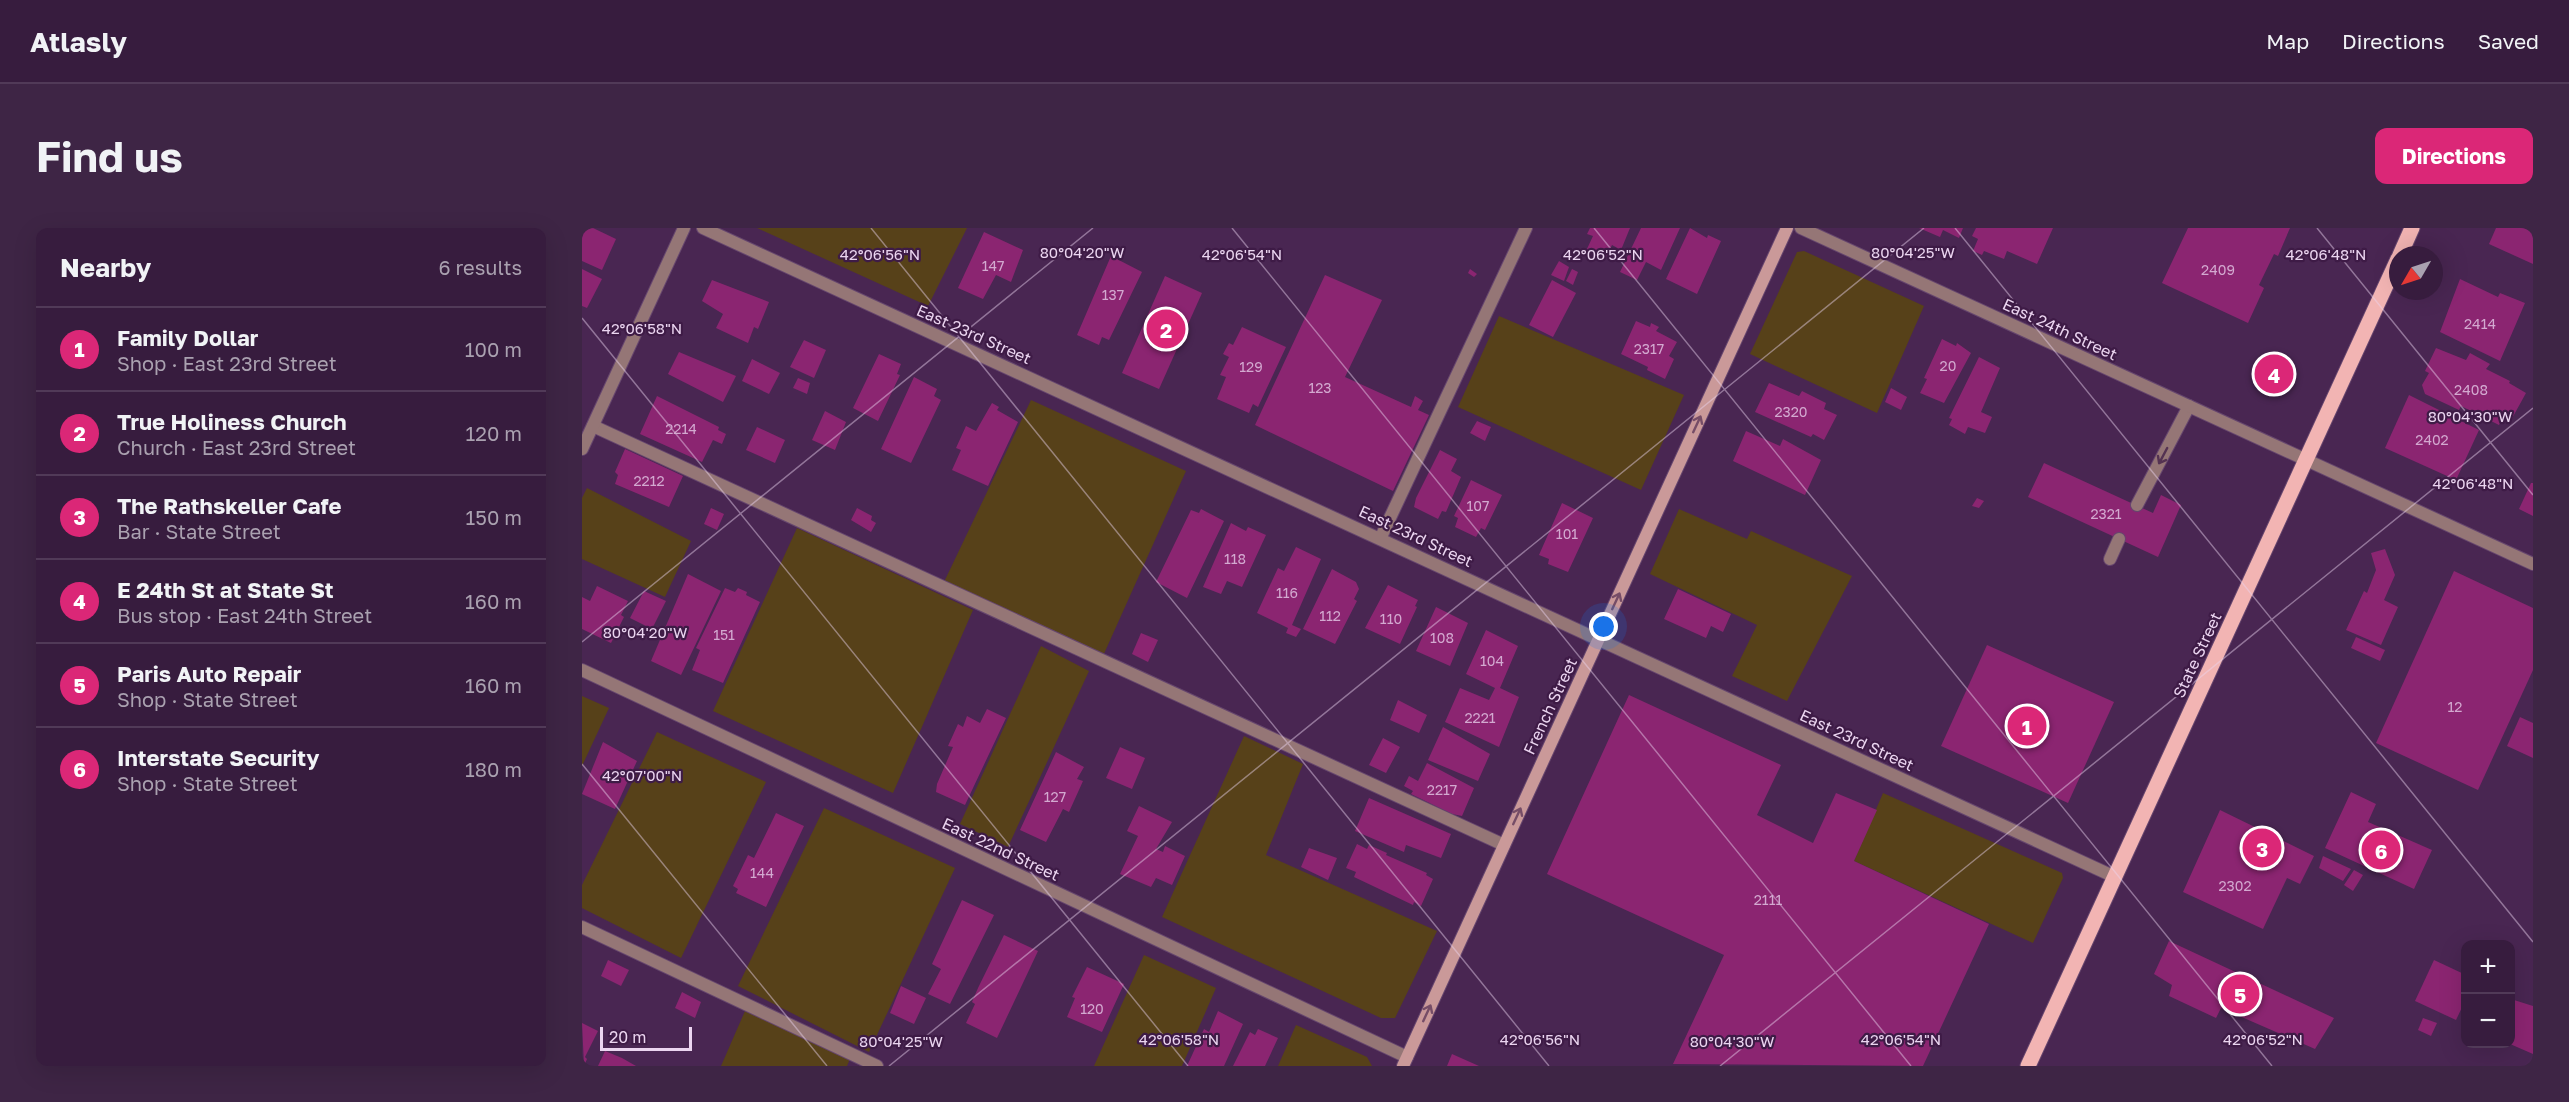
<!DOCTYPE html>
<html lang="en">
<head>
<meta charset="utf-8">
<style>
	:root { --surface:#371c3e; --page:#3e2545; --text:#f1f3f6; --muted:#aaa1b0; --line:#513a58; --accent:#db2777 }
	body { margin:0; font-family:"Golos Text",sans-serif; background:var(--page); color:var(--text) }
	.controls { position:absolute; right:18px; bottom:18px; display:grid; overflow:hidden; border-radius:12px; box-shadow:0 6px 24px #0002 }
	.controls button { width:54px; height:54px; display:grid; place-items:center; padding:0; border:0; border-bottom:2px solid var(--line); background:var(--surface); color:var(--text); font:30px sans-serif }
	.compass { position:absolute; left:1807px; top:18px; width:54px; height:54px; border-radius:50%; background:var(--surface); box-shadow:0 6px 24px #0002; rotate:231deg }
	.scale { position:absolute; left:18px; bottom:15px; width:92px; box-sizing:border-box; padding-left:6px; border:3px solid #ebd5f0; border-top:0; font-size:16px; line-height:21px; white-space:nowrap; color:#ebd5f0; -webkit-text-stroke:4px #3e1b46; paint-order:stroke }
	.you { position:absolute; left:1022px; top:399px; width:21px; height:21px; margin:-15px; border:4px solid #fff; border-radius:50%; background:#1a73e8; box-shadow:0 0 0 9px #1a73e833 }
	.badge { display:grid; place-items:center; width:39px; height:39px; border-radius:50%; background:var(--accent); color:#fff; font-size:20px; font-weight:700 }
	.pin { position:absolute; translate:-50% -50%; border:3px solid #fff; box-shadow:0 2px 6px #0006 }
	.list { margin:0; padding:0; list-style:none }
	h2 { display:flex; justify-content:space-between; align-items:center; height:78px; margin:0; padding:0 24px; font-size:26px }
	h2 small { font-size:20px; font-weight:400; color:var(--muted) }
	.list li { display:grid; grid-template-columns:39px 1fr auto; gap:18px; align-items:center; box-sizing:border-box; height:84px; padding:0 24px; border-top:2px solid var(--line) }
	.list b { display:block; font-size:22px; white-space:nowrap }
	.list p { margin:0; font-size:20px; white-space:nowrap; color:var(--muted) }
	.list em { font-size:20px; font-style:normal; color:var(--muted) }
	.map { position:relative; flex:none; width:1951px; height:838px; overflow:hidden; border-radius:12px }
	header { display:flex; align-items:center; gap:36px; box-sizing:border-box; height:84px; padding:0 30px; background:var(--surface); border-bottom:2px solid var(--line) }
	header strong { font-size:28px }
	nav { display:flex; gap:33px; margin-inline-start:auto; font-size:21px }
	.intro { display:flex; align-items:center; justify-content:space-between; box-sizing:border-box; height:144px; padding:0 36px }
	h1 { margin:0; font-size:42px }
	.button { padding:15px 27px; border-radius:12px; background:var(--accent); color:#fff; font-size:21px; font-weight:700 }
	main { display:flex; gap:36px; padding:0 36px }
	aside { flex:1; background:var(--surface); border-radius:12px; box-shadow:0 6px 24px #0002 }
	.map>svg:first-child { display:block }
</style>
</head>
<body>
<header>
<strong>Atlasly</strong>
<nav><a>Map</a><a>Directions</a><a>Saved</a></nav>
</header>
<div class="intro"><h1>Find us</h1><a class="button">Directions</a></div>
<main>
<aside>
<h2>Nearby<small>6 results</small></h2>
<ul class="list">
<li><span class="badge">1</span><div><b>Family Dollar</b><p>Shop · East 23rd Street</p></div><em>100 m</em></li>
<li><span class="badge">2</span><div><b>True Holiness Church</b><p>Church · East 23rd Street</p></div><em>120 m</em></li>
<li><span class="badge">3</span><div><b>The Rathskeller Cafe</b><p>Bar · State Street</p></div><em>150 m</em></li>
<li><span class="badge">4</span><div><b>E 24th St at State St</b><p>Bus stop · East 24th Street</p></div><em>160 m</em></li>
<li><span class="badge">5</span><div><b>Paris Auto Repair</b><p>Shop · State Street</p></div><em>160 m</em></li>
<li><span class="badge">6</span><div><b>Interstate Security</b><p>Shop · State Street</p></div><em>180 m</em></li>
</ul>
</aside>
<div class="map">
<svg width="1951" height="838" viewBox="0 0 1951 838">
	<rect width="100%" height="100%" fill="#492652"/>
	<!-- green -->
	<g fill="#574119">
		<polygon points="175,0 385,0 346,78"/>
		<polygon points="1222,23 1342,78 1295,185 1168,126 1215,24"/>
		<polygon points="917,88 1102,167 1059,262 876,179"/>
		<polygon points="449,172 604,243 521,428 362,354"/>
		<polygon points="5,260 109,313 83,369 0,331 0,270"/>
		<polygon points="1097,281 1165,311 1169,303 1270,348 1205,473 1150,448 1175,397 1068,346"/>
		<polygon points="215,300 391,382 311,565 131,483"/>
		<polygon points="459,418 507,443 426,619 378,596"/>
		<polygon points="0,468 27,480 0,538"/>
		<polygon points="75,504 184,554 99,730 0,680 0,657"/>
		<polygon points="662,508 721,536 684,627 855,703 813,790 799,790 580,689"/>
		<polygon points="1301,565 1480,645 1481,650 1451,715 1272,633"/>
		<polygon points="242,580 373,640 287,824 156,758"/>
		<polygon points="562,727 634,760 600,838 512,838"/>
		<polygon points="163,783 268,831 265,838 139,838"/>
		<polygon points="714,797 785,829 790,838 696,838"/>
	</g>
	<!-- building -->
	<g fill="#8b2571">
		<polygon points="0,0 11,0 34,11 20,42 0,33"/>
		<polygon points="1008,0 1048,0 1039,22 1030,17 1023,31 1004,23 1011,8 1005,6"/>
		<polygon points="1059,0 1098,0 1079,42 1064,34 1055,52 1038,44"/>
		<polygon points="1108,0 1125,10 1126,7 1139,13 1115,66 1084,51"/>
		<polygon points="1337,0 1381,0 1377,10 1361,2 1358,9"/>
		<polygon points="1394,0 1471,0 1455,36 1425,23 1422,31 1402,23 1400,27 1391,23 1396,11 1390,8"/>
		<polygon points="1606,0 1708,0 1696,28 1692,26 1677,57 1682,60 1666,95 1580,55"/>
		<polygon points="1914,0 1951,0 1951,36 1907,16"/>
		<polygon points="402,4 441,22 429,54 414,47 401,71 376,60"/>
		<polygon points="529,28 560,44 527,112 520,109 517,117 495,107"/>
		<polygon points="977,33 987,39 982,53 969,47"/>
		<polygon points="0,41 20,51 5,80 0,78"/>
		<polygon points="888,41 895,46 892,49 886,45"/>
		<polygon points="990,41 996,44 991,57 984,53"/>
		<polygon points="743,47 800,72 763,149 829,179 833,168 841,173 836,182 847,187 811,263 673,197"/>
		<polygon points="583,48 620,65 577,161 540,145"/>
		<polygon points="1878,51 1916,69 1918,65 1943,75 1918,133 1858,104"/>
		<polygon points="130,52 187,74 176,101 172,99 166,115 134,100 141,86 120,73"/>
		<polygon points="970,52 994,65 971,109 947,97"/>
		<polygon points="1054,93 1068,99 1069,95 1077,99 1074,103 1095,114 1087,128 1092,131 1083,151 1065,142 1066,139 1039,126"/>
		<polygon points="660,99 704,119 676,179 671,176 667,185 635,171 644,149 638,147 647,129 641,126 647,115 651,117"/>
		<polygon points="1360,111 1374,118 1375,115 1389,125 1362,175 1338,165 1345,151 1342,150"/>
		<polygon points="222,112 244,122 232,150 208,139"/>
		<polygon points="1854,120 1884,132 1888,125 1908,136 1904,141 1928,153 1927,155 1944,165 1928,194 1920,191 1917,197 1879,178 1877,182 1843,166 1840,157 1847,145 1843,143"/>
		<polygon points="97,124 154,148 141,174 86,146"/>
		<polygon points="297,126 319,136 315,146 318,147 296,193 271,180"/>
		<polygon points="1397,129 1418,140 1399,184 1410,189 1403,205 1386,199 1383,206 1367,197 1370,191 1367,190"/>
		<polygon points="170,131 198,145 187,166 160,153"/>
		<polygon points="1691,141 1695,143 1691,153 1687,150"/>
		<polygon points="332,149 355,161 352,168 359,172 329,235 299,221"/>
		<polygon points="216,150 228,155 225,166 211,160"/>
		<polygon points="1187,155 1217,168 1220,163 1244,175 1242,181 1255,187 1242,212 1231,206 1229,209 1173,184"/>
		<polygon points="1309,160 1325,169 1319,182 1303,174"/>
		<polygon points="1827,167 1897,202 1874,252 1803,220"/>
		<polygon points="75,168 137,199 136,202 144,206 140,216 131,212 120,234 58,206"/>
		<polygon points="410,175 417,179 415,182 436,194 406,258 370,242 379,222 374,220 384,198 394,203"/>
		<polygon points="243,183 264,194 253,222 230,212"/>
		<polygon points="895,193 909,199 903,213 888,205"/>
		<polygon points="175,199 203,212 193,235 164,222"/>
		<polygon points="1164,203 1198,218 1201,211 1239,232 1223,267 1151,233"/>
		<polygon points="43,221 101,248 87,279 33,256 36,247 33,244"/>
		<polygon points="858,222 875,231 869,243 879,249 864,284 860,283 856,291 832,279 834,270"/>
		<polygon points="1462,235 1571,285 1579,267 1599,277 1576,329 1446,269"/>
		<polygon points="889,252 920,267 903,302 899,300 894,309 873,299 876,290 872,288"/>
		<polygon points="1949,255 1951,255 1951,288 1937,281"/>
		<polygon points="1395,270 1402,273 1397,280 1390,278"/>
		<polygon points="980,275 1011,290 986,344 966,336 967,331 957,327"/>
		<polygon points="129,280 142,286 135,302 122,296"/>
		<polygon points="275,280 290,288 289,292 294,295 289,304 269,292"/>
		<polygon points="619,281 642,293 605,370 574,354 609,282 617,285"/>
		<polygon points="649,295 664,303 666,299 684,307 660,359 645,353 639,366 621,359"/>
		<polygon points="714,319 739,331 710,397 719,401 714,409 704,405 706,400 675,385 696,340 702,343"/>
		<polygon points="1803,321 1813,347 1802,372 1816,379 1799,417 1764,402 1782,363 1785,365 1794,342 1789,325"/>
		<polygon points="750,341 774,354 777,361 772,371 775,373 753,416 721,401"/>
		<polygon points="1872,343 1951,380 1951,442 1896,562 1794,515"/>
		<polygon points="106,346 139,363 99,447 69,433"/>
		<polygon points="806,357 836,372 833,378 835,379 818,416 783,400"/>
		<polygon points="15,358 46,373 39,387 42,389 29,415 0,401 0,369 8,373"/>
		<polygon points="143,360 153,364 156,360 165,364 164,367 178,374 141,455 110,442 118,422 114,420"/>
		<polygon points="1096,361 1149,386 1141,404 1129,398 1124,410 1082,391"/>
		<polygon points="62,363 84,373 70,401 48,390"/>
		<polygon points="854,379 886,395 868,438 834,423"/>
		<polygon points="904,402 936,418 918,460 937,469 917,519 863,494 878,460 907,472 913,460 884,446"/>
		<polygon points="559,405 576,412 566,434 550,426"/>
		<polygon points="1774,409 1803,422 1798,433 1769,420"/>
		<polygon points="1405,417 1532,474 1486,575 1359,518"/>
		<polygon points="1047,467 1199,537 1175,587 1231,615 1254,565 1295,582 1272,633 1407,696 1341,838 1091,836 1142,727 965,646"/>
		<polygon points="816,472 845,487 837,505 808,492"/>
		<polygon points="405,481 424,490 383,577 354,564 355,556 371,519 366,518 376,496 381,499 385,488 398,495"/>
		<polygon points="1938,489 1951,495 1951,530 1925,518"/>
		<polygon points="861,499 908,526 896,553 846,532"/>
		<polygon points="801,510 818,519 804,545 787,537"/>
		<polygon points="21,514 55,533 33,581 0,566"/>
		<polygon points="538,519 563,530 550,561 524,550"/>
		<polygon points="474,524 502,539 495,551 501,553 487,584 481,581 464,614 438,602"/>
		<polygon points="845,535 892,560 880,588 870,586 829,566 831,563 822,558 827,548 836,553"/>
		<polygon points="1769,564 1794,576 1786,594 1850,622 1832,661 1743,620"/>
		<polygon points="787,570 869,606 859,630 824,617 822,624 773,603"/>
		<polygon points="557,578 590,594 574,621 581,624 583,618 603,628 590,657 574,650 569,659 538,646 556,608 545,603"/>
		<polygon points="1638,582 1732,628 1718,656 1705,650 1681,701 1601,664"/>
		<polygon points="194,585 222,598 184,679 154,665 156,661 151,658 166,627 172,630"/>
		<polygon points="775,616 785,621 787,617 805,625 804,627 845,645 844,647 851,651 839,678 832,674 831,677 772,649 774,644 764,640"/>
		<polygon points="727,620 755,630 746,652 719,639"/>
		<polygon points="1741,628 1769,641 1761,653 1737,640"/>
		<polygon points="1772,642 1781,647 1771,663 1762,657"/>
		<polygon points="380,672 412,687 368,776 346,766 359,741 350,736"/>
		<polygon points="422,707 456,723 415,810 384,795 393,776 390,774 396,760"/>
		<polygon points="1587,713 1752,790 1733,821 1639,780 1634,790 1587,768 1590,757 1572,746"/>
		<polygon points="26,732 47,742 39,758 19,748"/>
		<polygon points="1852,732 1884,747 1884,771 1874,792 1833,773"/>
		<polygon points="505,739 542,756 520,804 485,789 493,770 490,769"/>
		<polygon points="319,758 344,770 332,796 308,785"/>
		<polygon points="100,764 119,774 113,790 93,780"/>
		<polygon points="1932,772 1951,778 1951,826 1928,816 1928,780"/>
		<polygon points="636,783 661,796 642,838 605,838 622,801 627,804"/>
		<polygon points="1841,790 1855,795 1849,808 1836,802"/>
		<polygon points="0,795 16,803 3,829 5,831 2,838"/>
		<polygon points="676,801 696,810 683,838 651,838 668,804 673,807"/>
		<polygon points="23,823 40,830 54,838 16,838"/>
		<polygon points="870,826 897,838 865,838"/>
	</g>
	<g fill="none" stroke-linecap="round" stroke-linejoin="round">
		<!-- lane casing -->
		<g stroke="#66466e" stroke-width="14">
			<g id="lane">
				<polyline points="11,198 922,617"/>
				<polyline points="1555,277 1607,178"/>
				<polyline points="799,309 944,0"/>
				<polyline points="1528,331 1537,311"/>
				<polyline points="0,699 295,838"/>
			</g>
		</g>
		<!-- street casing -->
		<g stroke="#66466e" stroke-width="14">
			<g id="street">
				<polyline points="121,0 1533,649"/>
				<polyline points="1219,0 1951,336"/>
				<polyline points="0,221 102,0"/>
				<polyline points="0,442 825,829"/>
			</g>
		</g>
		<!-- secondary casing -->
		<g stroke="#66466e" stroke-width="14">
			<polyline id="secondary" points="821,838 1205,0"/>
		</g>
		<!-- primary casing -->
		<g stroke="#66466e" stroke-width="17">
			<g id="primary">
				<polyline points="1818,27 1830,0"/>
				<polyline points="1446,838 1816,31"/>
			</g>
		</g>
		<!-- lane -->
		<use href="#lane" stroke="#957676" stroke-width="12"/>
		<!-- street -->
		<use href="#street" stroke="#957676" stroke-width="12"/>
		<!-- secondary -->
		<use href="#secondary" stroke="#ca9999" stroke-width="12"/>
		<!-- primary -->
		<use href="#primary" stroke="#f2b4b3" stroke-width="15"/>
	</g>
	<!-- one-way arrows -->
	<defs><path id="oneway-shaft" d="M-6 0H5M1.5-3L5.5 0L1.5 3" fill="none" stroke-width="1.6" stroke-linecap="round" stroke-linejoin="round" transform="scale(1.5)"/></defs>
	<g stroke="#764d67">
		<use href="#oneway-shaft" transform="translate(1115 196) rotate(-65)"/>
		<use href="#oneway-shaft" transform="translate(1034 373) rotate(-65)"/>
		<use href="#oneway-shaft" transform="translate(935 588) rotate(-65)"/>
		<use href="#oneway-shaft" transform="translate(845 785) rotate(-65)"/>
	</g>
	<use stroke="#543252" href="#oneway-shaft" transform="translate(1581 228) rotate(118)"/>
	<!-- ticks -->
	<path fill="none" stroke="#ebd5f0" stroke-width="1.5" stroke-opacity="0.45" d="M289,0L967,838M650,0L1329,838M1012,0L1690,838M1373,0L1951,714M1735,0L1951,267M0,90L606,838M0,414L511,0M0,536L245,838M307,838L1342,0M1138,838L1951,180"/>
	<g text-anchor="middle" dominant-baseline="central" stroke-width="4.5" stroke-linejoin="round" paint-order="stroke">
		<!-- number labels -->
		<g font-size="14" fill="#d3a9d0">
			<text x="411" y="37">147</text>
			<text x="1636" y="41">2409</text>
			<text x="531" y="66">137</text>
			<text x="1898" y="95">2414</text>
			<text x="1067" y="120">2317</text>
			<text x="1366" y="137">20</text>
			<text x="669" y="138">129</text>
			<text x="738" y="159">123</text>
			<text x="1889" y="161">2408</text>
			<text x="1209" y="183">2320</text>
			<text x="99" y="200">2214</text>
			<text x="1850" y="211">2402</text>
			<text x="67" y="252">2212</text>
			<text x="896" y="277">107</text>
			<text x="1524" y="285">2321</text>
			<text x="985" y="305">101</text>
			<text x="653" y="330">118</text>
			<text x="705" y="364">116</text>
			<text x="748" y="387">112</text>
			<text x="809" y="390">110</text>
			<text x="142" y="406">151</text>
			<text x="860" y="409">108</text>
			<text x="910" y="432">104</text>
			<text x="1873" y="478">12</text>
			<text x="898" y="489">2221</text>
			<text x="860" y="561">2217</text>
			<text x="473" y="568">127</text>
			<text x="180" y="644">144</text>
			<text x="1653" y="657">2302</text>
			<text x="1186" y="671">2111</text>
			<text x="510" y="780">120</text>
		</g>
		<!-- street labels -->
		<g font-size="16" fill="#ebd5f0" stroke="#3e1b46">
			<text transform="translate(1478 101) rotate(25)">East 24th Street</text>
			<text transform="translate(392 106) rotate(24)">East 23rd Street</text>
			<text transform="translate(834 308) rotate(25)">East 23rd Street</text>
			<text transform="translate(1615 427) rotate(-65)">State Street</text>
			<text transform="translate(968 478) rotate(-65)">French Street</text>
			<text transform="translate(1275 512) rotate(25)">East 23rd Street</text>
			<text transform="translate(419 621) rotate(25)">East 22nd Street</text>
		</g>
	</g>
	<g font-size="15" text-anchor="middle" fill="#ebd5f0" stroke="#3e1b46" stroke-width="4.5" stroke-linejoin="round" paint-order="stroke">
		<text x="500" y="30">80°04'20"W</text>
		<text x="1331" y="30">80°04'25"W</text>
		<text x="298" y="32">42°06'56"N</text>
		<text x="660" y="32">42°06'54"N</text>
		<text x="1021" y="32">42°06'52"N</text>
		<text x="1744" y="32">42°06'48"N</text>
		<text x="60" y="106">42°06'58"N</text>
		<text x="1888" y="194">80°04'30"W</text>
		<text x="1891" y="261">42°06'48"N</text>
		<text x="63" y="410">80°04'20"W</text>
		<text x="60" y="553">42°07'00"N</text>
		<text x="597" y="817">42°06'58"N</text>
		<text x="958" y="817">42°06'56"N</text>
		<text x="1319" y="817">42°06'54"N</text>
		<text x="1681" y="817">42°06'52"N</text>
		<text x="319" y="819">80°04'25"W</text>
		<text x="1150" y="819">80°04'30"W</text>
	</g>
</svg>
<div class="controls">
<button>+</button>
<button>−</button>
</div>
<svg class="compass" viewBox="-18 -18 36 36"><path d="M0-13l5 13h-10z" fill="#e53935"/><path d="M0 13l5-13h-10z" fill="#aaa1b0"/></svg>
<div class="scale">20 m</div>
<div class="you"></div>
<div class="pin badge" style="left:1445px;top:498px">1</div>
<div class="pin badge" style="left:584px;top:101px">2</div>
<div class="pin badge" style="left:1680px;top:620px">3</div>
<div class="pin badge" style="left:1692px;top:146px">4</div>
<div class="pin badge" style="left:1658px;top:766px">5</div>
<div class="pin badge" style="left:1799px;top:622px">6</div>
</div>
</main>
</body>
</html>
